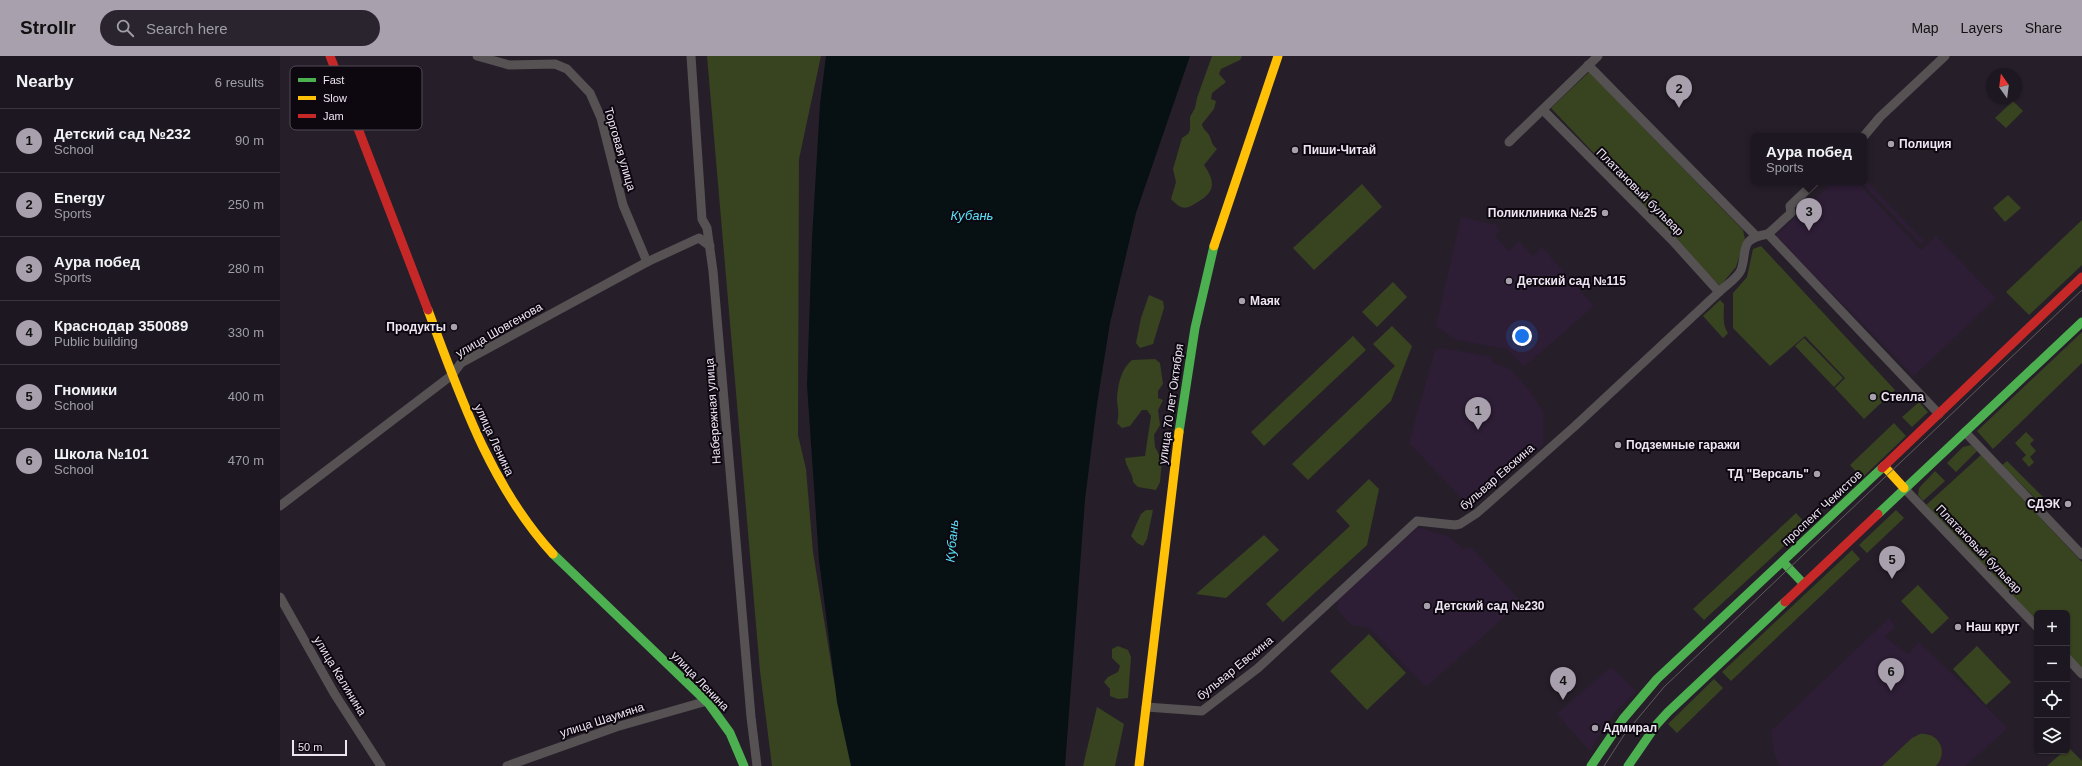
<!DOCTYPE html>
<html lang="en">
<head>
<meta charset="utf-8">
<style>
	:root { --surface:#1c1720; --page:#29242d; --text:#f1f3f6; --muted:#a09fa5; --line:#3a363e; --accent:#a8a0ad }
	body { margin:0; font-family:Helvetica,sans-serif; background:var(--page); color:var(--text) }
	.controls { position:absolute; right:12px; bottom:12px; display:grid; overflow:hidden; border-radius:6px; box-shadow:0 1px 3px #0004 }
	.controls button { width:36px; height:36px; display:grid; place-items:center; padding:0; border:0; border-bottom:1px solid var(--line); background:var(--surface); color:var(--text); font:20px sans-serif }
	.compass { position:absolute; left:1706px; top:12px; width:36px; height:36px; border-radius:50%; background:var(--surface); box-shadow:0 1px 3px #0004; rotate:346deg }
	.scale { position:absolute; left:12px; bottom:10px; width:55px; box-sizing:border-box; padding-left:4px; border:2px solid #eee5f3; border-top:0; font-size:11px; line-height:14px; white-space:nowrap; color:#eee5f3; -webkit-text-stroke:3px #0d0810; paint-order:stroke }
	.you { position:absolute; left:1242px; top:280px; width:14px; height:14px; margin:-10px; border:3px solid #fff; border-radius:50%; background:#1a73e8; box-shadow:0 0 0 6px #1a73e833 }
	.badge { display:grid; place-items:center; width:26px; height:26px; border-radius:50%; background:var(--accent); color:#111; font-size:13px; font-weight:700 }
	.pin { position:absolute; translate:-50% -33px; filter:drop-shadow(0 1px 2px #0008) }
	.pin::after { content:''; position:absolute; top:21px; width:14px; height:12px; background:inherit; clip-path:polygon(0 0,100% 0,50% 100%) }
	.popup { position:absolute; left:1471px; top:77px; width:116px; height:52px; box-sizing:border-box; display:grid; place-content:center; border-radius:6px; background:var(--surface); filter:drop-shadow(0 1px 3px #0005); font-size:13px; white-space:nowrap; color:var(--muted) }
	.popup b { font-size:15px; color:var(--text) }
	.popup::after { content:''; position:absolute; left:50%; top:100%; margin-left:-8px; border:8px solid transparent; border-top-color:var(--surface) }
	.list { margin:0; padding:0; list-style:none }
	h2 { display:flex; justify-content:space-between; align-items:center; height:52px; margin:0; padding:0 16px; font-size:17px }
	h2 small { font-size:13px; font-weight:400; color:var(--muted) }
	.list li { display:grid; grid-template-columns:26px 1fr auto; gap:12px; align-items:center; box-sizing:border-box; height:64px; padding:0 16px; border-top:1px solid var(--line) }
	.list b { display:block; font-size:15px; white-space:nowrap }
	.list p { margin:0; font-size:13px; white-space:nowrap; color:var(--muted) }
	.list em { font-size:13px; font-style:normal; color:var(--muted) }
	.icon { flex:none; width:22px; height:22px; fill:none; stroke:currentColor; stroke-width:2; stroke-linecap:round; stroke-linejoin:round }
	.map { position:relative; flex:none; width:1802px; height:710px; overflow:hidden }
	header { display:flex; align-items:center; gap:24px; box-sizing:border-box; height:56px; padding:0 20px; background:var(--accent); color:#111 }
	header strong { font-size:19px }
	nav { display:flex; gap:22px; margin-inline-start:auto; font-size:14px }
	.search { width:280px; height:36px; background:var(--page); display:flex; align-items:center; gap:10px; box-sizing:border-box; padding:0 14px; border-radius:22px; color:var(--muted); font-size:15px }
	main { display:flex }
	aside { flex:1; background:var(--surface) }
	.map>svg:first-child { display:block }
</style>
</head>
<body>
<header>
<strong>Strollr</strong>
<div class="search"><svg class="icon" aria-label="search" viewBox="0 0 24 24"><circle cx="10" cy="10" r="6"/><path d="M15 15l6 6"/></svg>Search here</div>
<nav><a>Map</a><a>Layers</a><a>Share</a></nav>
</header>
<main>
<aside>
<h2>Nearby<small>6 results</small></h2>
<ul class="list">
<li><span class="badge">1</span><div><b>Детский сад №232</b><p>School</p></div><em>90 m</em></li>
<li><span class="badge">2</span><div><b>Energy</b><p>Sports</p></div><em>250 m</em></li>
<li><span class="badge">3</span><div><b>Аура побед</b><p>Sports</p></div><em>280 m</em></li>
<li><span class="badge">4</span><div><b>Краснодар 350089</b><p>Public building</p></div><em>330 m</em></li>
<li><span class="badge">5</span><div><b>Гномики</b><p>School</p></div><em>400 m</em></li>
<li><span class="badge">6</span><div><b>Школа №101</b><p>School</p></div><em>470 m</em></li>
</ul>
</aside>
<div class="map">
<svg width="1802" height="710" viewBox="0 0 1802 710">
	<rect width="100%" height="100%" fill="#261f2a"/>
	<!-- built -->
	<g fill="#2d1d35">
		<polygon points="1584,123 1644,185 1641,188 1581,126 1584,126"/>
		<polygon points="1553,126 1577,126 1641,194 1656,180 1716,242 1634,320 1495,180"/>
		<polygon points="1181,161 1217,169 1219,175 1215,180 1229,195 1239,185 1253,200 1262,191 1314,250 1244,311 1227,293 1176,284 1156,270"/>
		<polygon points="1163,292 1211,301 1213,307 1230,313 1250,335 1263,356 1263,389 1207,436 1187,448 1129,387 1155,294"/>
		<polygon points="1138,471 1168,480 1183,493 1191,491 1241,546 1146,631 1088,571 1071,569 1058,554 1058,543"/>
		<polygon points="1609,562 1616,571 1605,581 1628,598 1639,586 1728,672 1685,710 1500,710 1494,697 1491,675"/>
		<polygon points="1331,611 1356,635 1334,657 1310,695 1277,658"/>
	</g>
	<!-- green -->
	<g fill="#384320">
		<polygon points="427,0 541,0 519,103 518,379 526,413 533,496 553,619 572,710 492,710 480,615"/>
		<path d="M932,0H962L960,4L941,13L939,18L946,26L932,37L931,43L936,45L934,53L922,68C923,74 926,74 929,79C932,85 931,88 937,93L924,109C937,128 934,137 916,147C911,150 907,153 901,151C898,150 894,146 891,143L896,126L893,113L902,82L908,78L910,74V61L915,52L917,42Z"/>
		<polygon points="1309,16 1463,174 1465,183 1456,211 1440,230 1271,52"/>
		<polygon points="1733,45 1743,55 1726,72 1715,62"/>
		<polygon points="1082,128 1102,151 1034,214 1013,192"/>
		<polygon points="1728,139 1741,152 1725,166 1713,152"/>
		<polygon points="1802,164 1802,209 1749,259 1726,236"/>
		<polygon points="1481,190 1615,334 1584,363 1555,332 1565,322 1525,280 1490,310 1453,272 1453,237 1467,221 1473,193"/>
		<polygon points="1113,226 1127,241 1097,271 1082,256"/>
		<polygon points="869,239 883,245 884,252 873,288 860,292 856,287 861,262"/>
		<path d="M1440,244L1444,248C1444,258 1442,269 1448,277L1443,282L1423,260Z"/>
		<polygon points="1112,270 1132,290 1111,345 1028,424 1012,408 1115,310 1093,288"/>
		<polygon points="1802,276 1802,307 1713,393 1697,375"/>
		<polygon points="1073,280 1086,294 984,390 971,376"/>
		<polygon points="1524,282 1563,322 1554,331 1515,290"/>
		<path d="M875,303L880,307L883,328L878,335V342L883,344L878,354L880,369L874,379L875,391L882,404L880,426L876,434L858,431L853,426C853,417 846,412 845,402L865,400L871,360L867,354H862L850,370L842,372L837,367C840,358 837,351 837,342C838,328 841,313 852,304Z"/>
		<polygon points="1639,346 1648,356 1632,371 1622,361"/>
		<polygon points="1614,367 1626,380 1582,422 1570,409"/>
		<polygon points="1746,376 1754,384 1750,388 1756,395 1750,401 1754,406 1749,411 1742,403 1746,399 1735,387"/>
		<polygon points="1691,389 1697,395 1676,416 1667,407 1683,391"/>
		<polygon points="1701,399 1802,506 1802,613 1787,597 1787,557 1757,557 1757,566 1646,449"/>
		<polygon points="1727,405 1763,441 1759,446 1722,409"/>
		<polygon points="1655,415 1665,425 1643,445 1638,439 1639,432"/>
		<polygon points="1089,423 1099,433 1087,489 1003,566 986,548 1070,470 1056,455"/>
		<polygon points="866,454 873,454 867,483 863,490 857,487 851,480 861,458"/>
		<polygon points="1616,454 1624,462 1587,497 1579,489"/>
		<polygon points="1516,457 1527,469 1424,564 1413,553"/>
		<polygon points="984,479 999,494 946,542 916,538"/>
		<polygon points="1572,494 1580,503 1451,625 1442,616"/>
		<polygon points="1638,529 1669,562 1652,578 1621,545"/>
		<polygon points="1089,578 1126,617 1087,654 1050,615"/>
		<polygon points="838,590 848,594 851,601 848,642 838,643 830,640 830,633 824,626 828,621 838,616 840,610 832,602 832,593"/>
		<polygon points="1697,590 1731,626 1706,649 1673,613"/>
		<polygon points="1434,623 1443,632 1397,677 1388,668"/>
		<polygon points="817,651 844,668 835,710 803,710"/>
		<path d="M1640,678C1659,676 1669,696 1656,710H1602L1632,682Z"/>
		<polygon points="1788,691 1802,705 1802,710 1767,710 1784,695 1787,695"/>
	</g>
	<!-- water -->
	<polygon fill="#071013" points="546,0 910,0 856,157 830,267 817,348 805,444 785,710 571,710 557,646 539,504 527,329 532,183 540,48"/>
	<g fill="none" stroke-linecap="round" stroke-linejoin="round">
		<!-- street -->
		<g stroke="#565253" stroke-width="9">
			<polyline points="197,0 229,9 275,8 287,13 310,37 321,62 343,149 367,206"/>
			<polyline points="411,0 422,163 427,172 433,215 471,661 477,710"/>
			<polyline points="1308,9 1476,180"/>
			<polyline points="1263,54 1392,184 1439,236"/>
			<polyline points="1584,80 1600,61 1665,0"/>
			<polyline points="1229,86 1318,0"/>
			<polyline points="1488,178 1659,358"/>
			<polyline points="1488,178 1511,157 1510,150 1535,126"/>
			<polyline points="1685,376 1802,499"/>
			<polyline points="1624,432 1757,571"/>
			<polyline points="0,450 172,319 181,307 367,206 419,182 430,190"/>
			<polyline points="0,541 54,637 101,710"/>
			<polyline points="1787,602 1802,618"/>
			<path d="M866,651L922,655L978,612L1137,465L1175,469L1180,468L1197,457L1295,370L1439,236C1445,230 1458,222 1461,214C1468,194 1458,183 1488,178"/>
			<polyline points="227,710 336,671 427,645"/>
		</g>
		<!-- fast -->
		<g stroke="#4caf50" stroke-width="9">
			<polyline points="899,376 915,272 934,190"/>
			<polyline points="1598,458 1802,266"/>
			<polyline points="273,498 429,648 450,677 464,710"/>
			<polyline points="1503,506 1523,527"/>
			<polyline points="1311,710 1343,663 1377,623 1602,412"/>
			<polyline points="1348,710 1377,668 1388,656 1505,546"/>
		</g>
		<!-- slow -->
		<g stroke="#ffc107" stroke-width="9">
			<polyline points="934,190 998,0"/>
			<path d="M148,254C180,340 210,429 273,498"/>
			<polyline points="1604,410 1624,432"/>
			<polyline points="859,710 899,376"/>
		</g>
		<!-- jam -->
		<g stroke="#c62828" stroke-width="9">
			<polyline points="50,0 148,254"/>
			<polyline points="1602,412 1802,221"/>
			<polyline points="1505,546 1598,458"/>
		</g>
		<!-- tram -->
		<polyline stroke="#615b60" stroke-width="1" points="1324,710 1344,679 1384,631 1802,234"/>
	</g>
	<!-- markers -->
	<g fill="#a8a0ad" stroke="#0d0810" stroke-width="1.5">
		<circle cx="1611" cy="88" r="4"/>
		<circle cx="1015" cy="94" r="4"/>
		<circle cx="1325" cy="157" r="4"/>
		<circle cx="1229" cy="225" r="4"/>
		<circle cx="962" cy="245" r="4"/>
		<circle cx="174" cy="271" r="4"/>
		<circle cx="1593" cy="341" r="4"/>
		<circle cx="1338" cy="389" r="4"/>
		<circle cx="1537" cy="418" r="4"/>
		<circle cx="1788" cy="448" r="4"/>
		<circle cx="1147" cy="550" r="4"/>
		<circle cx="1678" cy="571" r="4"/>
		<circle cx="1315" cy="672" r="4"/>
	</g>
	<g text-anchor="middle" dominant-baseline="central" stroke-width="4" stroke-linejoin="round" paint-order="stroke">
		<!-- poi labels -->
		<g font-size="12" font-weight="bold" fill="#eee5f3" stroke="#0d0810" text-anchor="start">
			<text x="1619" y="88">Полиция</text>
			<text x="1023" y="94">Пиши-Читай</text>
			<text x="1317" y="157" text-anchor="end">Поликлиника №25</text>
			<text x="1237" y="225">Детский сад №115</text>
			<text x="970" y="245">Маяк</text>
			<text x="166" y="271" text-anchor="end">Продукты</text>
			<text x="1601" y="341">Стелла</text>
			<text x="1346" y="389">Подземные гаражи</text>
			<text x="1529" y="418" text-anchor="end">ТД "Версаль"</text>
			<text x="1780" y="448" text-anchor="end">СДЭК</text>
			<text x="1155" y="550">Детский сад №230</text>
			<text x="1686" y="571">Наш круг</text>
			<text x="1323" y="672">Адмирал</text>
		</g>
		<!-- street labels -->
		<g font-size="12" fill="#eee5f3" stroke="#0d0810">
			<text transform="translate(340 93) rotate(74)">Торговая улица</text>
			<text transform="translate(1360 136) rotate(45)">Платановый бульвар</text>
			<text transform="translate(219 274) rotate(-30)">улица Шовгенова</text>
			<text transform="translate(891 348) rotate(-82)">улица 70 лет Октября</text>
			<text transform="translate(433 355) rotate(-94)">Набережная улица</text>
			<text transform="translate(214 384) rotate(65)">улица Ленина</text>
			<text transform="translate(1217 421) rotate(-41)">бульвар Евскина</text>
			<text transform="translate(1542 452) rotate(-43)">проспект Чекистов</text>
			<text transform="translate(1699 493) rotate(46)">Платановый бульвар</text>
			<text transform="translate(955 612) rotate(-39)">бульвар Евскина</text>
			<text transform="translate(60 620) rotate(59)">улица Калинина</text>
			<text transform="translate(420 625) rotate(46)">улица Ленина</text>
			<text transform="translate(322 664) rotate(-18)">улица Шаумяна</text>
		</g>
		<!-- water labels -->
		<g font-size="13" font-style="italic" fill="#5ae2f9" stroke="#0d0810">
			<text x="692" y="159">Кубань</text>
			<text transform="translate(672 485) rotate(-85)">Кубань</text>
		</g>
	</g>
	<!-- legend -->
	<rect x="10" y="10" width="132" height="64" rx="6" fill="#0d0810" stroke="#504a54" stroke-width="1"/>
	<rect x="18" y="22" width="18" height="4" fill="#4caf50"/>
	<rect x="18" y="40" width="18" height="4" fill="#ffc107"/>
	<rect x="18" y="58" width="18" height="4" fill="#c62828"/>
	<g font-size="11" fill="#eee5f3">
		<text x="43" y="28">Fast</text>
		<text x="43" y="46">Slow</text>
		<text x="43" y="64">Jam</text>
	</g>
</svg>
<div class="controls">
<button>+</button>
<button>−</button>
<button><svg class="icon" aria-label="locate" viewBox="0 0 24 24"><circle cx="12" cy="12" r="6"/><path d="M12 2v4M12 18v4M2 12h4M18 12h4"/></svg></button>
<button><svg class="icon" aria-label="layers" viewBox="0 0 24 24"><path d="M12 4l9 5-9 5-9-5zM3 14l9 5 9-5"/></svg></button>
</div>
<svg class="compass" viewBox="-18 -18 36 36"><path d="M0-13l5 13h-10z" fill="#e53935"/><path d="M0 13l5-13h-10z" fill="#a09fa5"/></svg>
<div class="scale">50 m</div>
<div class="you"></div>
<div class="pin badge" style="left:1198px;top:374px">1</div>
<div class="pin badge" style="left:1399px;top:52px">2</div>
<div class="pin badge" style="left:1529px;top:175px">3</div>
<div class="popup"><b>Аура побед</b>Sports</div>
<div class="pin badge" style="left:1283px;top:644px">4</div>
<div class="pin badge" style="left:1612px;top:523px">5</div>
<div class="pin badge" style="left:1611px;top:635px">6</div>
</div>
</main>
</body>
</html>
